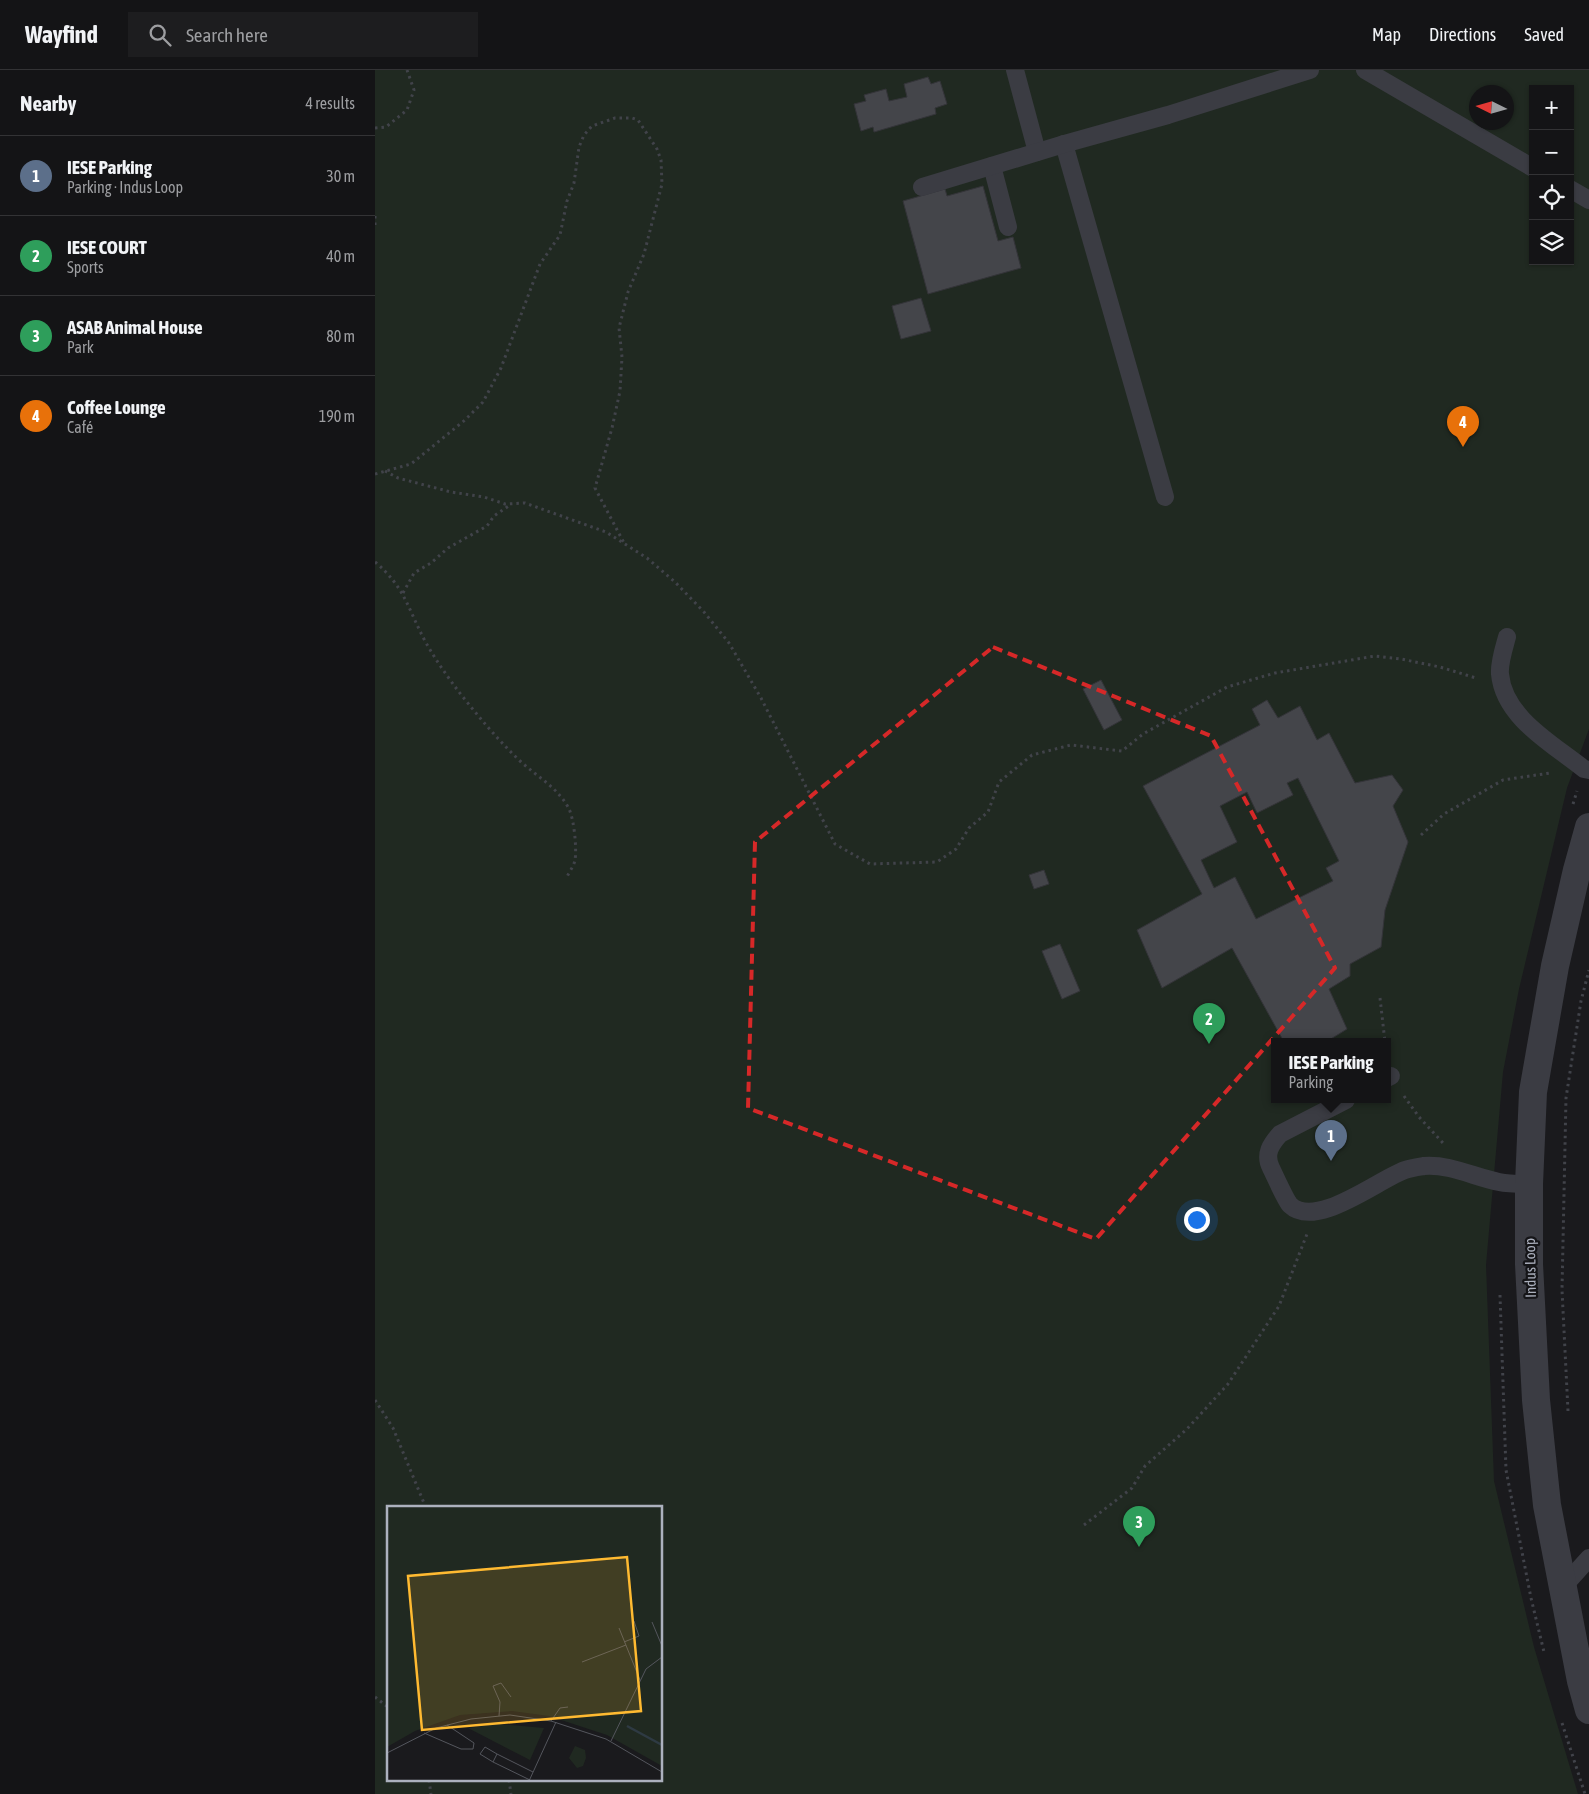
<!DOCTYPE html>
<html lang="en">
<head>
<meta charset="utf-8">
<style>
	:root { --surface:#141416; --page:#1d1d1f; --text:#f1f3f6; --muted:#9d9ea1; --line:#333335; --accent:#7c3aed }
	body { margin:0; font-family:"Asap Condensed",sans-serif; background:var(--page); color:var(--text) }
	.controls { position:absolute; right:15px; top:15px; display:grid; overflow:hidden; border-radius:0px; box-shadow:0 1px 4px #0004 }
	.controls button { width:45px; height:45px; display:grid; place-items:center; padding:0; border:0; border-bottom:1px solid var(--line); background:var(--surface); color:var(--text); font:25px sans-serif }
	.compass { position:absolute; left:1094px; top:15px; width:45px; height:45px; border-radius:50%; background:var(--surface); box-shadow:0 1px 4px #0004; rotate:275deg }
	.you { position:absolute; left:821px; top:1149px; width:18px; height:18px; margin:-12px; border:4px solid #fff; border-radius:50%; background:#1a73e8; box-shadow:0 0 0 8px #1a73e833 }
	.badge { display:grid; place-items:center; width:32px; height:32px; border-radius:50%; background:var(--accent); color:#fff; font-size:16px; font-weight:700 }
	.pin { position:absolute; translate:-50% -41px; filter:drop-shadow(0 1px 2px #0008) }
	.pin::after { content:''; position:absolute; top:26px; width:18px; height:15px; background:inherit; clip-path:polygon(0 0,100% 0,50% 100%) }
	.popup { position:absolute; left:896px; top:968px; width:120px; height:65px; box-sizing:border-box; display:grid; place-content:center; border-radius:0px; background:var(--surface); filter:drop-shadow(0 1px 4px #0005); font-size:16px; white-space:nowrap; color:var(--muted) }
	.popup b { font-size:19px; color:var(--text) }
	.popup::after { content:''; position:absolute; left:50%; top:100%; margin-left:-10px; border:10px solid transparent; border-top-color:var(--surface) }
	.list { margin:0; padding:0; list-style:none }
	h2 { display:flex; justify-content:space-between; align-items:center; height:65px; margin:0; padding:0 20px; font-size:21px }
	h2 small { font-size:16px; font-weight:400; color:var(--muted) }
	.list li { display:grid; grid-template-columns:32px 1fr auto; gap:15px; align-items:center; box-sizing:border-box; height:80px; padding:0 20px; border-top:1px solid var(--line) }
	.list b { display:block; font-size:19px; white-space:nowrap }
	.list p { margin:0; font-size:16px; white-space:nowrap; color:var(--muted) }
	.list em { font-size:16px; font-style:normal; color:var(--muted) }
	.icon { flex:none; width:28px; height:28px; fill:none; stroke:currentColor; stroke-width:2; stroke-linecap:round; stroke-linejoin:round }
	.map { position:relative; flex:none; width:1214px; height:1724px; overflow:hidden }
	header { display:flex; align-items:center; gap:30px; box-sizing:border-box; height:70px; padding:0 25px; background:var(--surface); border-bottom:1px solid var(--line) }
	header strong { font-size:24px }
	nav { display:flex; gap:28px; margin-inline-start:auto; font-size:18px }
	.search { width:350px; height:45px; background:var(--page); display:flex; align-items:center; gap:12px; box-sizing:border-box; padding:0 18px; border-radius:0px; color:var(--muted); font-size:19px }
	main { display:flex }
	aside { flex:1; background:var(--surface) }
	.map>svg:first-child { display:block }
</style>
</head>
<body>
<header>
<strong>Wayfind</strong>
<div class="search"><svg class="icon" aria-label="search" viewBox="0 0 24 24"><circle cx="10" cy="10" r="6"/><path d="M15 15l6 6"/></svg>Search here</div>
<nav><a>Map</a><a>Directions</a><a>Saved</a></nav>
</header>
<main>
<aside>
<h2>Nearby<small>4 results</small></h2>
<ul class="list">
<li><span class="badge" style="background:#5c6f8a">1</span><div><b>IESE Parking</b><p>Parking · Indus Loop</p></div><em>30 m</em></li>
<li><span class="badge" style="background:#2e9e5b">2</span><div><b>IESE COURT</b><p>Sports</p></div><em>40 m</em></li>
<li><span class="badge" style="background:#2e9e5b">3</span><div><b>ASAB Animal House</b><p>Park</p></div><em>80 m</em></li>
<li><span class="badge" style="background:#e8710a">4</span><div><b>Coffee Lounge</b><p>Café</p></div><em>190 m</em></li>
</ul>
</aside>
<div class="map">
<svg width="1214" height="1724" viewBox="0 0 1214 1724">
	<rect width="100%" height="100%" fill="#1a1a1d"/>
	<!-- green -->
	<path fill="#202921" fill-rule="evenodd" d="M0,0H1214V659L1192,718L1144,919L1128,1002L1111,1195L1119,1411L1159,1577L1203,1724H0ZM1158,19H1195V191H1158ZM1102,22H1132V52H1102ZM900,972H1012V1030H900ZM14,1438H286V1710H14Z"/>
	<!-- building -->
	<g fill="#44454a" stroke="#343439" fill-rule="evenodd">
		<polygon points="553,7 556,14 565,11 572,34 560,38 561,44 499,62 498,57 486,61 479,34 491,31 489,25 511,19 514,31 532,27 529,14"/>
		<polygon points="608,116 623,171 638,167 646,198 553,224 528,131 570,119 572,126"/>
		<polygon points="546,228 556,261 526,269 517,236"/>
		<polygon points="726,610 747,650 729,660 708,619"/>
		<path d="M892,630L903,648L925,636L942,670L954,663L980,713L1017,705L1028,720L1018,736L1033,772L1010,840L1006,877L975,894V906L954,919L972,959L951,972H909L857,878L787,918L762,860L827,824L768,716L885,655L877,639ZM923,708L964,791L951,798L958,811L881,849L860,807L839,818L826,790L862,772L845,736L872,722L882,743L918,725L912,713Z"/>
		<polygon points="669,800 674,814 659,819 654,805"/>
		<polygon points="685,874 705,921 687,929 667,881"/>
	</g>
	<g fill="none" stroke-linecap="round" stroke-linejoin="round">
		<!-- path -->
		<g stroke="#41434a" stroke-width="3" stroke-dasharray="2.5 4" stroke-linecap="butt">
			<polyline points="0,58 11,57 32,40 39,20 32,0"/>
			<polyline points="0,146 0,155"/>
			<polyline points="10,401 23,408 76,422 109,427 130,434 150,433 231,462 272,488 300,512 329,542 354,573 386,628 460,774 495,794 562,792 581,779 594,758 613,742 624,712 657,685 696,675 747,681 768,664 852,617 900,603 1000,586 1026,589 1065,597 1101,608"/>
			<polyline points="0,404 36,394 90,350 108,332 126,298 165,194 185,165 192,131 199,113 204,77 209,65 217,56 240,48 257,48 263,50 282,79 286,90 287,114 269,184 253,222 244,258 247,287 245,321 237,358 220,418 249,473"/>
			<path d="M0,492C30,517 33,539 50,571C60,589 72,606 84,622C103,646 122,669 144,690C162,707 181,716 193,737C199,747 202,778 200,790C199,796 194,802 192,807"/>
			<polyline points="28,523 39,503 56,493 73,478 112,456 119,446 135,435"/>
			<polyline points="1198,734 1202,721"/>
			<polyline points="1046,765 1069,744 1128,710 1175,703"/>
			<polyline points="1005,928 1010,972"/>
			<polyline points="1029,1026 1044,1047 1068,1073"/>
			<polyline points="1125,1225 1131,1400 1156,1528 1169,1582"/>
			<polyline points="0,1330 18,1358 51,1438"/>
			<polyline points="1193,1341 1187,1220 1191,1028 1206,931 1214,900"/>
			<polyline points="709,1455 757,1418 770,1396 812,1359 853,1314 904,1236 932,1164"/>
			<polyline points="0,1627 14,1638"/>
			<polyline points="1187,1653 1210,1724"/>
			<polyline points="54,1710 56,1724"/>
			<polyline points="134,1710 136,1724"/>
		</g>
		<!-- service -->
		<g stroke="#3b3c43" stroke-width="18">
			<polyline points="640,0 662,82"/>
			<polyline points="990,0 1158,98"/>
			<polyline points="689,74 790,427"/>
			<polyline points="617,96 633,157"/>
			<polyline points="547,117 689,74 793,45 935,0"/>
			<polyline points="1195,119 1214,130"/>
			<path d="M1132,567C1129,578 1124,593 1125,604C1129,648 1178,674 1209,699L1214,700"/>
			<polyline points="1012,1008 1016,1006"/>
			<path d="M971,1030L905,1064C896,1074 889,1084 896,1098C900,1106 910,1129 915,1135C941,1160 1004,1109 1030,1100C1036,1098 1043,1097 1049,1096C1075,1094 1099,1107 1124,1112C1133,1114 1144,1114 1154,1114"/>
			<polyline points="1187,1518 1214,1488"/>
		</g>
		<!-- minor -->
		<polyline stroke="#3b3c43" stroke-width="28" points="1214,757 1202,800 1180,896 1158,1022 1154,1114 1154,1194 1161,1330 1172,1435 1206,1611 1214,1640"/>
	</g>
	<!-- marked area -->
	<path fill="none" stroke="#d62828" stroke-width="4" stroke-dasharray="10 6" stroke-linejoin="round" d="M618,577L836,666L960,898L721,1169L373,1038L380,772Z"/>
	<g text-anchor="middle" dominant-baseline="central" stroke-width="4.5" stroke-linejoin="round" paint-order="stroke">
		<!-- street labels -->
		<g font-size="15" fill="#acb1be" stroke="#151518">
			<text transform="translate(1155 1198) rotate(-91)">Indus Loop</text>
		</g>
	</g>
	<!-- overview -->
	<g transform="translate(12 1436)">
		<rect width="275" height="275" fill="#1a1a1d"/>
		<path d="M0,0H275V260L220,229L162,210L125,205L73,209L28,225L0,241ZM112,218L157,222L143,254L81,222ZM188,240L198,244L199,252L196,260L190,262L182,252Z" fill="#202921"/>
		<path fill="none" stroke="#2e3a43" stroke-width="2.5" d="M240,220L275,239"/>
		<path fill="none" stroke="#54565d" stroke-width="1" d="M265,116L275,140M232,122L253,174M237,136L252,130L247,115M195,156L239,139M112,210L113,196L106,180L114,177L124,191M164,215L173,202L181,201M37,227L74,243H86L87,237L60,219M224,235L259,163L275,151M0,247L49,222L84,213L123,209L164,215L219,233L275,266M106,256L93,248L98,241L110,248M143,274L106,256L110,248L146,266M142,275L169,216"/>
		<path fill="#ffba31" fill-opacity="0.15" stroke="#ffba31" stroke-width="2.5" d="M240,51L254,205L35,224L21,70Z"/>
		<rect width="275" height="275" fill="none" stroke="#acb1be" stroke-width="2.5"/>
	</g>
</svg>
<div class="controls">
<button>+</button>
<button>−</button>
<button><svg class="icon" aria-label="locate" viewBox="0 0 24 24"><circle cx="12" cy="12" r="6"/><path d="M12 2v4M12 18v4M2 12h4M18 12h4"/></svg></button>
<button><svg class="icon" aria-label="layers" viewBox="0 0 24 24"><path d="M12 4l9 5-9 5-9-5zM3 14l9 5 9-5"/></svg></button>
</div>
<svg class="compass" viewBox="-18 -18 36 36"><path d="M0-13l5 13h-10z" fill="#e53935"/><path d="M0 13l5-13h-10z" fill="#9d9ea1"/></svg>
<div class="you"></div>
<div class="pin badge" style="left:956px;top:1091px;background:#5c6f8a">1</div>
<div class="popup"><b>IESE Parking</b>Parking</div>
<div class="pin badge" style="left:834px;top:974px;background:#2e9e5b">2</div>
<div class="pin badge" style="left:764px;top:1477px;background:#2e9e5b">3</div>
<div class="pin badge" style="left:1088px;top:377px;background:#e8710a">4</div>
</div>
</main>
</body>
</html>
